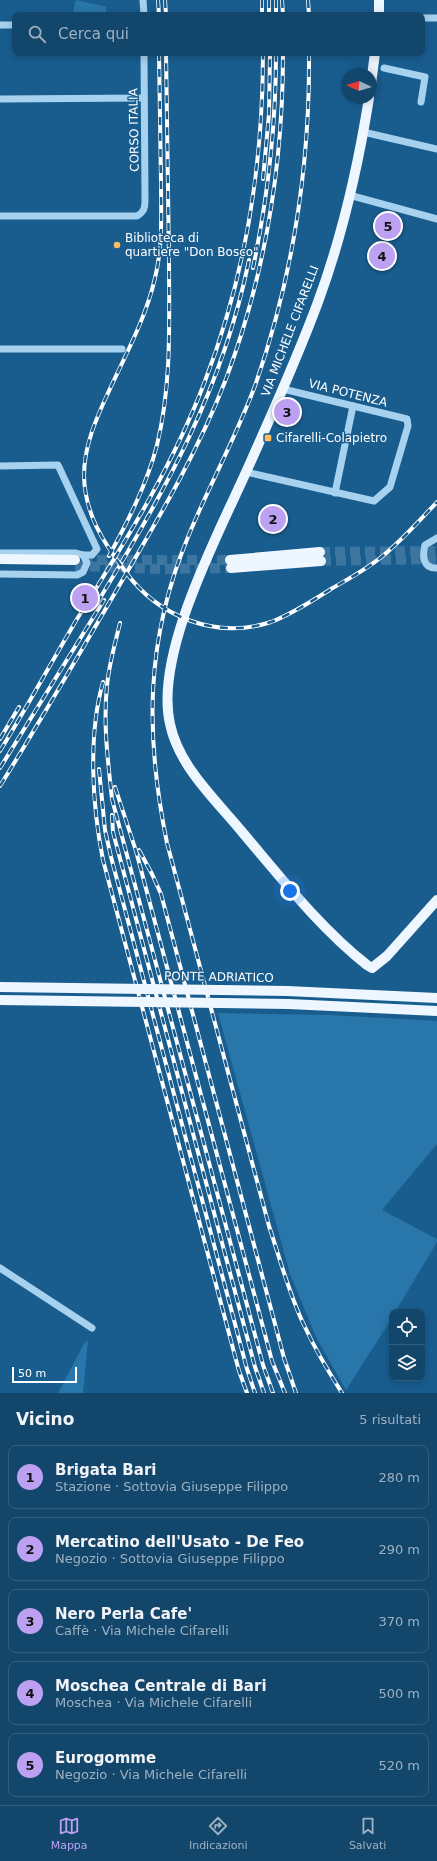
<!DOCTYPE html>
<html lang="it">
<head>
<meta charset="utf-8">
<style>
	:root { --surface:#13466b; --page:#1c4d71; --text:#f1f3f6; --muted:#9db1c1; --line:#325e7e; --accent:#bca0f2 }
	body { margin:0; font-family:"DejaVu Sans",sans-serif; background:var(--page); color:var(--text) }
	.controls { position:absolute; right:12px; bottom:12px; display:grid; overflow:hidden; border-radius:8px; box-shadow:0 2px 10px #0003 }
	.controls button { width:36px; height:36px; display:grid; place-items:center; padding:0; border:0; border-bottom:1px solid var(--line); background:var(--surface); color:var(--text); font:20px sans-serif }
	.compass { position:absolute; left:341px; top:68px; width:36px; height:36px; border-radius:50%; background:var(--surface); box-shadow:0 2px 10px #0003; rotate:274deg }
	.scale { position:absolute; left:12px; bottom:10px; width:65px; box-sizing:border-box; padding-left:4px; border:2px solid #fff; border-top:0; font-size:11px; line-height:14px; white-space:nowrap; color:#fff; -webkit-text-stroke:3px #195d8f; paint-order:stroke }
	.you { position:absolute; left:290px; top:891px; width:14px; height:14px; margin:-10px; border:3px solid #fff; border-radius:50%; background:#1a73e8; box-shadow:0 0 0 6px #1a73e833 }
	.badge { display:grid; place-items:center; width:26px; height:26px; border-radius:50%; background:var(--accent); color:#111; font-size:13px; font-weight:700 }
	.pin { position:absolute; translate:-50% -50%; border:2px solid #fff; box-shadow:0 1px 4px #0006 }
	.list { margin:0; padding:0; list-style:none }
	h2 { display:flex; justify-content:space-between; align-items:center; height:52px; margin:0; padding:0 16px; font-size:17px }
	h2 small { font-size:13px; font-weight:400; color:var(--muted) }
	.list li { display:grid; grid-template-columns:26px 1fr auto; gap:12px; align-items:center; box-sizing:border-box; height:64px; margin:0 8px 8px; padding:0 8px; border:1px solid var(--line); border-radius:8px }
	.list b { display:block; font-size:15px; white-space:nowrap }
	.list p { margin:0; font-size:13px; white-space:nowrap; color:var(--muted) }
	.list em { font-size:13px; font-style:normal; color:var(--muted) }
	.icon { flex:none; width:22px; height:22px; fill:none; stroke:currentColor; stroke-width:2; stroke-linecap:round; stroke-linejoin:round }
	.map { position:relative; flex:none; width:437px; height:1393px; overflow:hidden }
	.search { position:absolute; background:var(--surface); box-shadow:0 2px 10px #0003; left:12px; right:12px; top:12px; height:44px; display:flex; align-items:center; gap:10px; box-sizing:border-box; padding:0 14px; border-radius:8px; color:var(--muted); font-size:15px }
	.sheet { height:412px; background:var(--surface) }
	nav { display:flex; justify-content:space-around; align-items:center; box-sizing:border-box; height:56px; border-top:1px solid var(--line); background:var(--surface); font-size:11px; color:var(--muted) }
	nav a { display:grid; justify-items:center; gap:2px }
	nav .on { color:var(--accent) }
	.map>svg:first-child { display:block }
</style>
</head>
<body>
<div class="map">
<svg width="437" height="1393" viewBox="0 0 437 1393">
	<rect width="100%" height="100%" fill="#195d8f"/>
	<!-- green -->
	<g fill="#2976ab">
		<polygon points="76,0 103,6 106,7 106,15 72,15"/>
		<polygon points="218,1013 330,1015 437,1021 437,1144 382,1210 437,1239 437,1242 395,1312 392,1312 392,1318 346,1390 316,1337 290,1274"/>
		<polygon points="88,1340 83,1393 58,1393 85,1342"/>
	</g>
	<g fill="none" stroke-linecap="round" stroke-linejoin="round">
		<!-- major-tunnel -->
		<g stroke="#3c75a0" stroke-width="10" stroke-dasharray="10 5" stroke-linecap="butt">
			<polyline points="320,552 437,551"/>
			<polyline points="82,560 230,560"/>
			<polyline points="321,561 437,559"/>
			<polyline points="75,566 162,569 231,568"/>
		</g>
		<!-- minor -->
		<g stroke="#a6d1ef" stroke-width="7">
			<polyline points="143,0 144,15"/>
			<polyline points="422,18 437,18"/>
			<polyline points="0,25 15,25"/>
			<polyline points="384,68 425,77 421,102"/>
			<polyline points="0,99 144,98"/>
			<polyline points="363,132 437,149"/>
			<polyline points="349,195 437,219"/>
			<path d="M0,216H137C144,212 145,208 145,201L144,53"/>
			<polyline points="0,349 122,349"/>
			<polyline points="0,466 58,465 97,549 92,555 83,555"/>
			<polyline points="246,472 374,501 390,487 408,426 407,419 283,389"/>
			<polyline points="335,493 353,406"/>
			<path d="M437,538L425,545C422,556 423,569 437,568"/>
			<polyline points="0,553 76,553 83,555 87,563 83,572 77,575 0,574"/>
			<polyline points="0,1268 92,1328"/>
		</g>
		<!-- major -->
		<g stroke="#eef7ff" stroke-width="10">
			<polyline points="379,15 379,0"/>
			<polyline points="371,84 375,53"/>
			<path d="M369,98C358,167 342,237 318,302C297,359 272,414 247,470C218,535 154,654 170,724C179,767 216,800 243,833C282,879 320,928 367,965L372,968L387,956L437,900"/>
			<polyline points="0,559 75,560"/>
			<polyline points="230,560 320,552"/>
			<polyline points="231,568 321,561"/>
		</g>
		<!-- rail casing -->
		<g stroke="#fff" stroke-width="4">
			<g id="rail">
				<polyline points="158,0 159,15"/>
				<polyline points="165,0 166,15"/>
				<polyline points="262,0 262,15"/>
				<polyline points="269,0 269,15"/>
				<polyline points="276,0 276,15"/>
				<polyline points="282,0 283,15"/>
				<polyline points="308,0 309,15"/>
				<path d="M159,53C160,96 160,139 161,182C161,214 163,246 155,278C146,318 125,356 108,393C96,419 84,446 84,476C85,514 103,542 125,571C158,617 216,640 271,622C292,614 312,601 331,589C350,578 369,568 385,554C404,538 420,520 437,502"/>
				<path d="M309,53C310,166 293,276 256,383C237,436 209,485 188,537C145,641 145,735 167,843L269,1226C280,1259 289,1294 304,1325C315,1349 328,1371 342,1393"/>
				<polyline points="263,179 269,114 270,53"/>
				<path d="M253,268C268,196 276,127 276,53"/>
				<path d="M109,556C128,521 147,484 157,445C172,384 169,321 169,259C168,190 167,122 166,53"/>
				<path d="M97,603C165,492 223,388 249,260"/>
				<path d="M120,623C115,644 109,664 107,686C103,724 108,762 112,799L263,1365L273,1393"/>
				<path d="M103,682C88,735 92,805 103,860L239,1371L247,1393"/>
				<polyline points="0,739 19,707"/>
				<path d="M0,751C27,707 51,663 77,619C125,542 173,466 205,381C245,277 263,164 263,53"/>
				<polyline points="0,768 104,600"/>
				<polyline points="99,769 105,830 111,857 247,1369 255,1393"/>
				<path d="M0,786C41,720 80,653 119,586C158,519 198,452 226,379C265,275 283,164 283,53"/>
				<polyline points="115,787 136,851 272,1361 285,1393"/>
				<polyline points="112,815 113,832 255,1367 264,1393"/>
				<polyline points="139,850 152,874 161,894 284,1358 296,1393"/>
			</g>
		</g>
		<!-- rail -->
		<use href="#rail" stroke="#195d8f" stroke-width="2.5" stroke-dasharray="8" stroke-linecap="butt"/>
		<!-- major-bridge -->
		<g stroke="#eef7ff" stroke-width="10">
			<polyline points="0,987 287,991 437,998"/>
			<polyline points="0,1000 289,1004 437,1011"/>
		</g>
	</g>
	<!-- markers -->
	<g fill="#ffbd64" stroke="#195d8f" stroke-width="1.5">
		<circle cx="117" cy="245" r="4"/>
		<rect x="264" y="434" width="8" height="8" rx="2"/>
	</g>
	<g text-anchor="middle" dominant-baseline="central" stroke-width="3" stroke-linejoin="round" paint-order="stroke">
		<!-- street labels -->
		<g font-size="12" fill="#fff" stroke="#195d8f">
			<text transform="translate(134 130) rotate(-91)">CORSO ITALIA</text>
			<text transform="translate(290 331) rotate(-69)">VIA MICHELE CIFARELLI</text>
			<text transform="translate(348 393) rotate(14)">VIA POTENZA</text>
			<text transform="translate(219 977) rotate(1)">PONTE ADRIATICO</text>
		</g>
		<!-- poi labels -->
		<g font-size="12" fill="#fff" stroke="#195d8f" text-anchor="start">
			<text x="125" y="238">Biblioteca di<tspan x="125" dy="14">quartiere "Don Bosco"</tspan></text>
			<text x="276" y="438">Cifarelli-Colapietro</text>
		</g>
	</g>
</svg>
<div class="controls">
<button><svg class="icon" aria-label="locate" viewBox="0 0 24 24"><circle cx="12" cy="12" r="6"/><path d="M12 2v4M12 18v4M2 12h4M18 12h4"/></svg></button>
<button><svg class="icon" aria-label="layers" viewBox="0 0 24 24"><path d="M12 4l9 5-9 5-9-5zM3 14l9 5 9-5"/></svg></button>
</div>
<svg class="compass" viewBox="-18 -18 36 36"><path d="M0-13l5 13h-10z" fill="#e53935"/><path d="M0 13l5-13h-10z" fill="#9db1c1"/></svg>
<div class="scale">50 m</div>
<div class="you"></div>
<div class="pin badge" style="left:85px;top:598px">1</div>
<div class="pin badge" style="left:273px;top:519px">2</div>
<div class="pin badge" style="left:287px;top:412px">3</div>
<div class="pin badge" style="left:382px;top:256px">4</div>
<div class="pin badge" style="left:388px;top:226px">5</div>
<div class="search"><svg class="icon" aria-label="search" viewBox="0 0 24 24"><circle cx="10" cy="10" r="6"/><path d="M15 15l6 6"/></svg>Cerca qui</div>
</div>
<section class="sheet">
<h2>Vicino<small>5 risultati</small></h2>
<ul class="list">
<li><span class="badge">1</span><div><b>Brigata Bari</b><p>Stazione · Sottovia Giuseppe Filippo</p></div><em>280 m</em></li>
<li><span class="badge">2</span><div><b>Mercatino dell'Usato - De Feo</b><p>Negozio · Sottovia Giuseppe Filippo</p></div><em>290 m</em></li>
<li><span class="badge">3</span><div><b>Nero Perla Cafe'</b><p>Caffè · Via Michele Cifarelli</p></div><em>370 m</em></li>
<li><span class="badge">4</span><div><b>Moschea Centrale di Bari</b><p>Moschea · Via Michele Cifarelli</p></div><em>500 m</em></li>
<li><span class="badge">5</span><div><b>Eurogomme</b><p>Negozio · Via Michele Cifarelli</p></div><em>520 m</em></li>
</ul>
</section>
<nav>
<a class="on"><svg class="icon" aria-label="map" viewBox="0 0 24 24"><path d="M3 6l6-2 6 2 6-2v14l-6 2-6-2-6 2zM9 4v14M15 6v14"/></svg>Mappa</a>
<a><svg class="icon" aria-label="directions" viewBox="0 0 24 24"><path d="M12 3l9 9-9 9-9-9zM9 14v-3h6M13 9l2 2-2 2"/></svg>Indicazioni</a>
<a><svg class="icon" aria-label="saved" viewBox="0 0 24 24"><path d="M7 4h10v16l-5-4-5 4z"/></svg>Salvati</a>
</nav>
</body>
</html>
